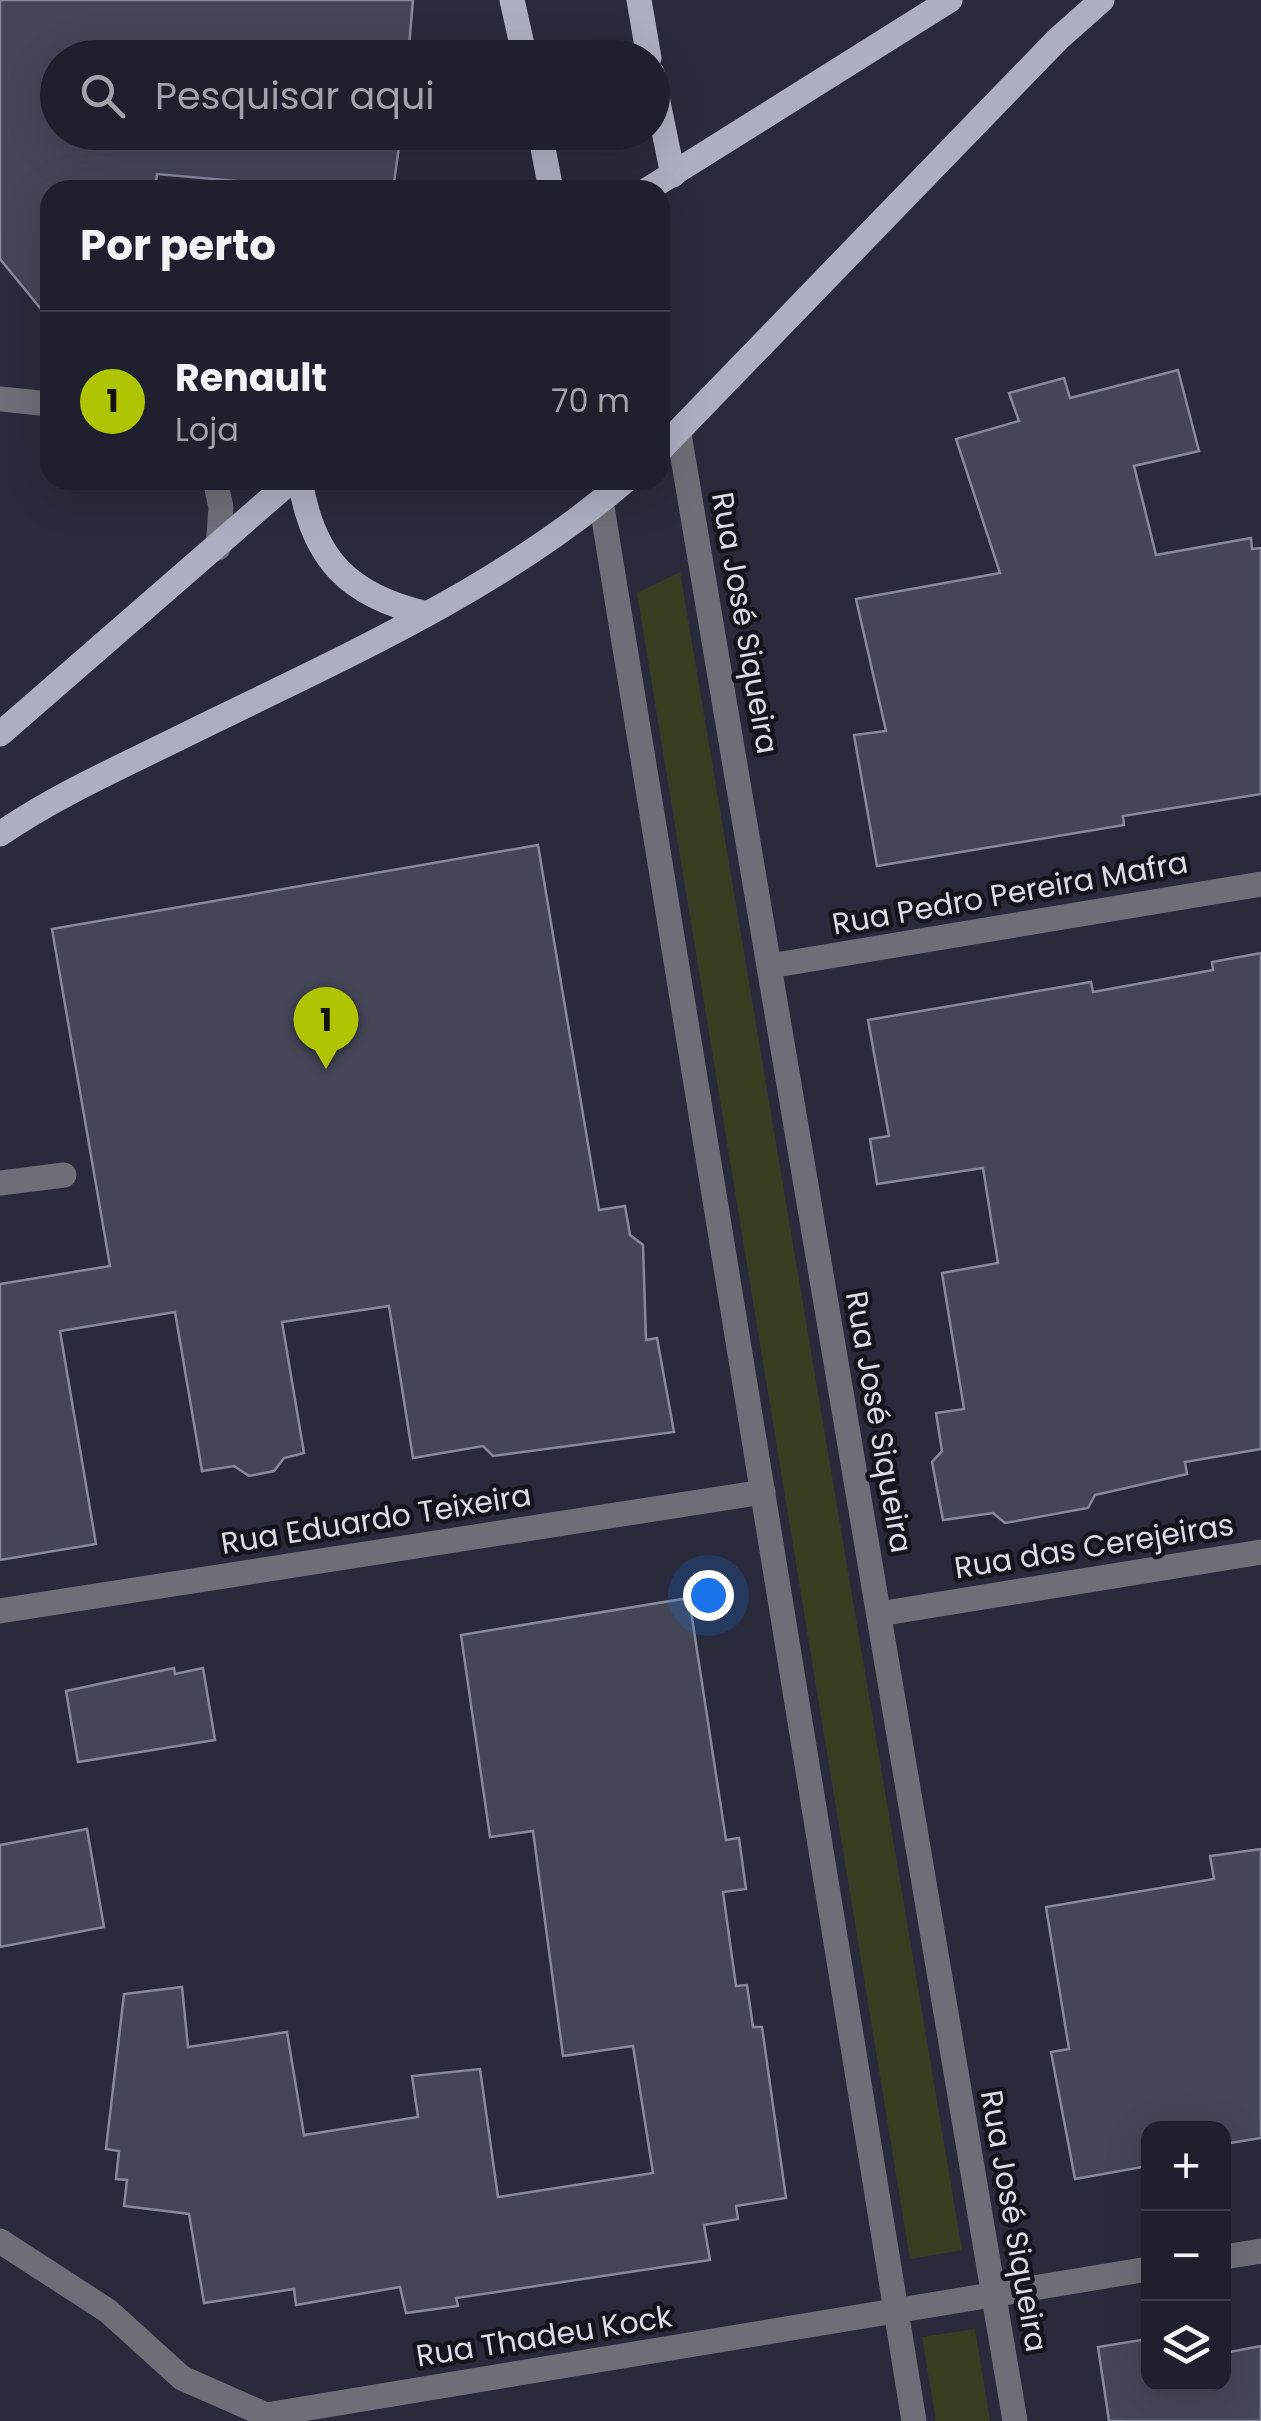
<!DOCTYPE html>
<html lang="pt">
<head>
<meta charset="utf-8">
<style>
	:root { --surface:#1f202d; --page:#2c2d39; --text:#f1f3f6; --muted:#a1a3aa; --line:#3c3e49; --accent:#b0c501 }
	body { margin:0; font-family:Poppins,sans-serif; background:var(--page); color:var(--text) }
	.controls { position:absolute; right:30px; bottom:30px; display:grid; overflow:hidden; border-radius:20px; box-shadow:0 10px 40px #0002 }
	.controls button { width:90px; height:90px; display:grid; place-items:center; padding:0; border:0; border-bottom:2px solid var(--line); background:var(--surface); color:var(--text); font:50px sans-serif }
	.you { position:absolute; left:708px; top:1595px; width:35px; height:35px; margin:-25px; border:8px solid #fff; border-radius:50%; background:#1a73e8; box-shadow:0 0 0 15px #1a73e833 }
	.badge { display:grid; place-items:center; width:65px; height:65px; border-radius:50%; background:var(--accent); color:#111; font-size:32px; font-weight:700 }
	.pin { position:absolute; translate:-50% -82px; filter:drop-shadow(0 2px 5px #0008) }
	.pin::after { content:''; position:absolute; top:52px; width:35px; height:30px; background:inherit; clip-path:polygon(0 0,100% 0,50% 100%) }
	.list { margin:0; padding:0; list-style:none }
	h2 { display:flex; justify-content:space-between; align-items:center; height:130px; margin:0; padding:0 40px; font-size:42px }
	h2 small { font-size:32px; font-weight:400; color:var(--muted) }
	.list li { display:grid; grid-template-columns:65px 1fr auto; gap:30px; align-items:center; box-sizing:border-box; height:180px; padding:0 40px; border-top:2px solid var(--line) }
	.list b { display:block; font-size:38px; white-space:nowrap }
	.list p { margin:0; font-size:32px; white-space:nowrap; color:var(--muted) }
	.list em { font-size:32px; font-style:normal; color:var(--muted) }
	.icon { flex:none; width:55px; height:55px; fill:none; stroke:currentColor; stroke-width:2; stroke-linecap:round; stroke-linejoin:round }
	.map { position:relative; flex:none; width:1261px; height:2421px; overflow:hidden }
	.search { position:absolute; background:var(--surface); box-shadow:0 10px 40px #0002; left:40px; top:40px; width:630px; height:110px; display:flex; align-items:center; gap:25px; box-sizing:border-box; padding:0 35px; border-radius:55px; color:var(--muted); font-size:38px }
	.panel { position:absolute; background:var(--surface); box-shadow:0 10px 40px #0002; left:40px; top:180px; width:630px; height:310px; border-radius:30px }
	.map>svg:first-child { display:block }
</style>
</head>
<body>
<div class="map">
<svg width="1261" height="2421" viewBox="0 0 1261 2421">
	<rect width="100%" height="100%" fill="#292b3c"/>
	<!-- green -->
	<g fill="#393e23">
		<polygon points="680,572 962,2250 910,2259 637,593"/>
		<polygon points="975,2329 990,2421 936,2421 922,2337"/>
	</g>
	<!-- building -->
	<g fill="#444658" stroke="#86899d" stroke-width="2.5">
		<polygon points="0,0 413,0 408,58 58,58 58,132 401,132 393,190 282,190 283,185 157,174 155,190 50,190 50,320 0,259"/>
		<polygon points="1178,370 1199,451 1134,466 1156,555 1251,538 1252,549 1261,548 1261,794 1123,816 1124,825 877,866 854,735 886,731 856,599 1000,573 956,439 1019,421 1009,393 1064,378 1070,398"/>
		<polygon points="538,845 599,1210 625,1206 630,1235 643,1245 646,1340 657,1338 674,1432 493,1456 483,1446 413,1458 389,1306 282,1322 304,1453 284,1458 274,1471 249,1476 234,1466 202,1471 175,1312 60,1331 96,1544 0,1560 0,1284 110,1266 52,929"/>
		<polygon points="1261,953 1261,1449 1185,1462 1187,1474 1095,1495 1088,1508 1005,1523 993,1513 943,1520 932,1462 942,1451 936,1413 964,1409 942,1273 998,1263 983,1168 877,1184 870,1139 889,1136 868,1020 1091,982 1093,992 1213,970 1212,962"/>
		<polygon points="689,1598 726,1840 739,1838 746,1889 723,1892 736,1986 747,1985 753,2027 762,2027 786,2198 736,2206 738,2219 704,2225 710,2260 456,2298 458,2306 406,2313 400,2287 296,2305 294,2289 204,2303 189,2214 124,2206 127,2180 116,2179 119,2151 106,2149 124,1994 182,1987 188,2047 287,2032 304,2135 418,2117 412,2076 480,2069 498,2197 653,2173 633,2046 563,2056 533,1831 490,1837 461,1635"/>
		<polygon points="174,1668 175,1674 203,1668 215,1740 78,1762 66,1691"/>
		<polygon points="87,1829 104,1927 0,1947 0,1845"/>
		<polygon points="1261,1849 1261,2138 1224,2144 1224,2128 1148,2128 1148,2166 1075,2179 1051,2052 1069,2049 1046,1907 1214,1879 1210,1856"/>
		<polygon points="1141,2340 1148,2349 1148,2384 1224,2384 1224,2353 1261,2346 1261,2421 1109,2421 1098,2347"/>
	</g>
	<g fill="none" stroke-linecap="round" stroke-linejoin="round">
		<!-- minor -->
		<g stroke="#6d6e77" stroke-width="25">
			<polyline points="0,399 50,404"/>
			<polyline points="679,434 1015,2421"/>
			<polyline points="215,480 221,507 218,548"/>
			<polyline points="601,501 914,2421"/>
			<polyline points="770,966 1261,884"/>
			<polyline points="0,1183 64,1175"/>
			<polyline points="0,1611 763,1492"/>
			<polyline points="879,1614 1261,1552"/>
			<polyline points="0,2241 108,2311 182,2378 266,2415 1148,2269"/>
			<polyline points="1224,2257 1261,2251"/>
		</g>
		<!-- major -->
		<g stroke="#acafc1" stroke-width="25">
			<polyline points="512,0 525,58"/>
			<polyline points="639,0 649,58"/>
			<polyline points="652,73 673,175"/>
			<polyline points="540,132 551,190"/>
			<polyline points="647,190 950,0"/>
			<polyline points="660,450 1058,39 1102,0"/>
			<path d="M300,480C313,560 349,596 427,614"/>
			<polyline points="0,734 292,480"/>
			<path d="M0,834C54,797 114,770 173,741C328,664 494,594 626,480"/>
		</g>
	</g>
	<g text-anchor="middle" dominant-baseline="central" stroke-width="9" stroke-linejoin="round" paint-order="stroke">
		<!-- street labels -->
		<g font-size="30" fill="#dadce7" stroke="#14151c">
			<text transform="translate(745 623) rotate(80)">Rua José Siqueira</text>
			<text transform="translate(1010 893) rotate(-10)">Rua Pedro Pereira Mafra</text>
			<text transform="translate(879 1422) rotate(80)">Rua José Siqueira</text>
			<text transform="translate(376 1519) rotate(-9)">Rua Eduardo Teixeira</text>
			<text transform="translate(1094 1546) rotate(-9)">Rua das Cerejeiras</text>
			<text transform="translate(1014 2221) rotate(80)">Rua José Siqueira</text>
			<text transform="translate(544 2336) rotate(-9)">Rua Thadeu Kock</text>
		</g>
	</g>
</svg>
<div class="controls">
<button>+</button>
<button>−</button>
<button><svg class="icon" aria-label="layers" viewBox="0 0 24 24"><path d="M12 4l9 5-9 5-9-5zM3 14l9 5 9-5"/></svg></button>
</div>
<div class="you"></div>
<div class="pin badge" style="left:326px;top:1069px">1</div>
<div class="search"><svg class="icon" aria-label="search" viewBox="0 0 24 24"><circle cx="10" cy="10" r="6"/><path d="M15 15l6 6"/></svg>Pesquisar aqui</div>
<section class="panel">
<h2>Por perto<small></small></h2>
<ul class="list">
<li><span class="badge">1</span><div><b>Renault</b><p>Loja</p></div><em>70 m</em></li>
</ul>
</section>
</div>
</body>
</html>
